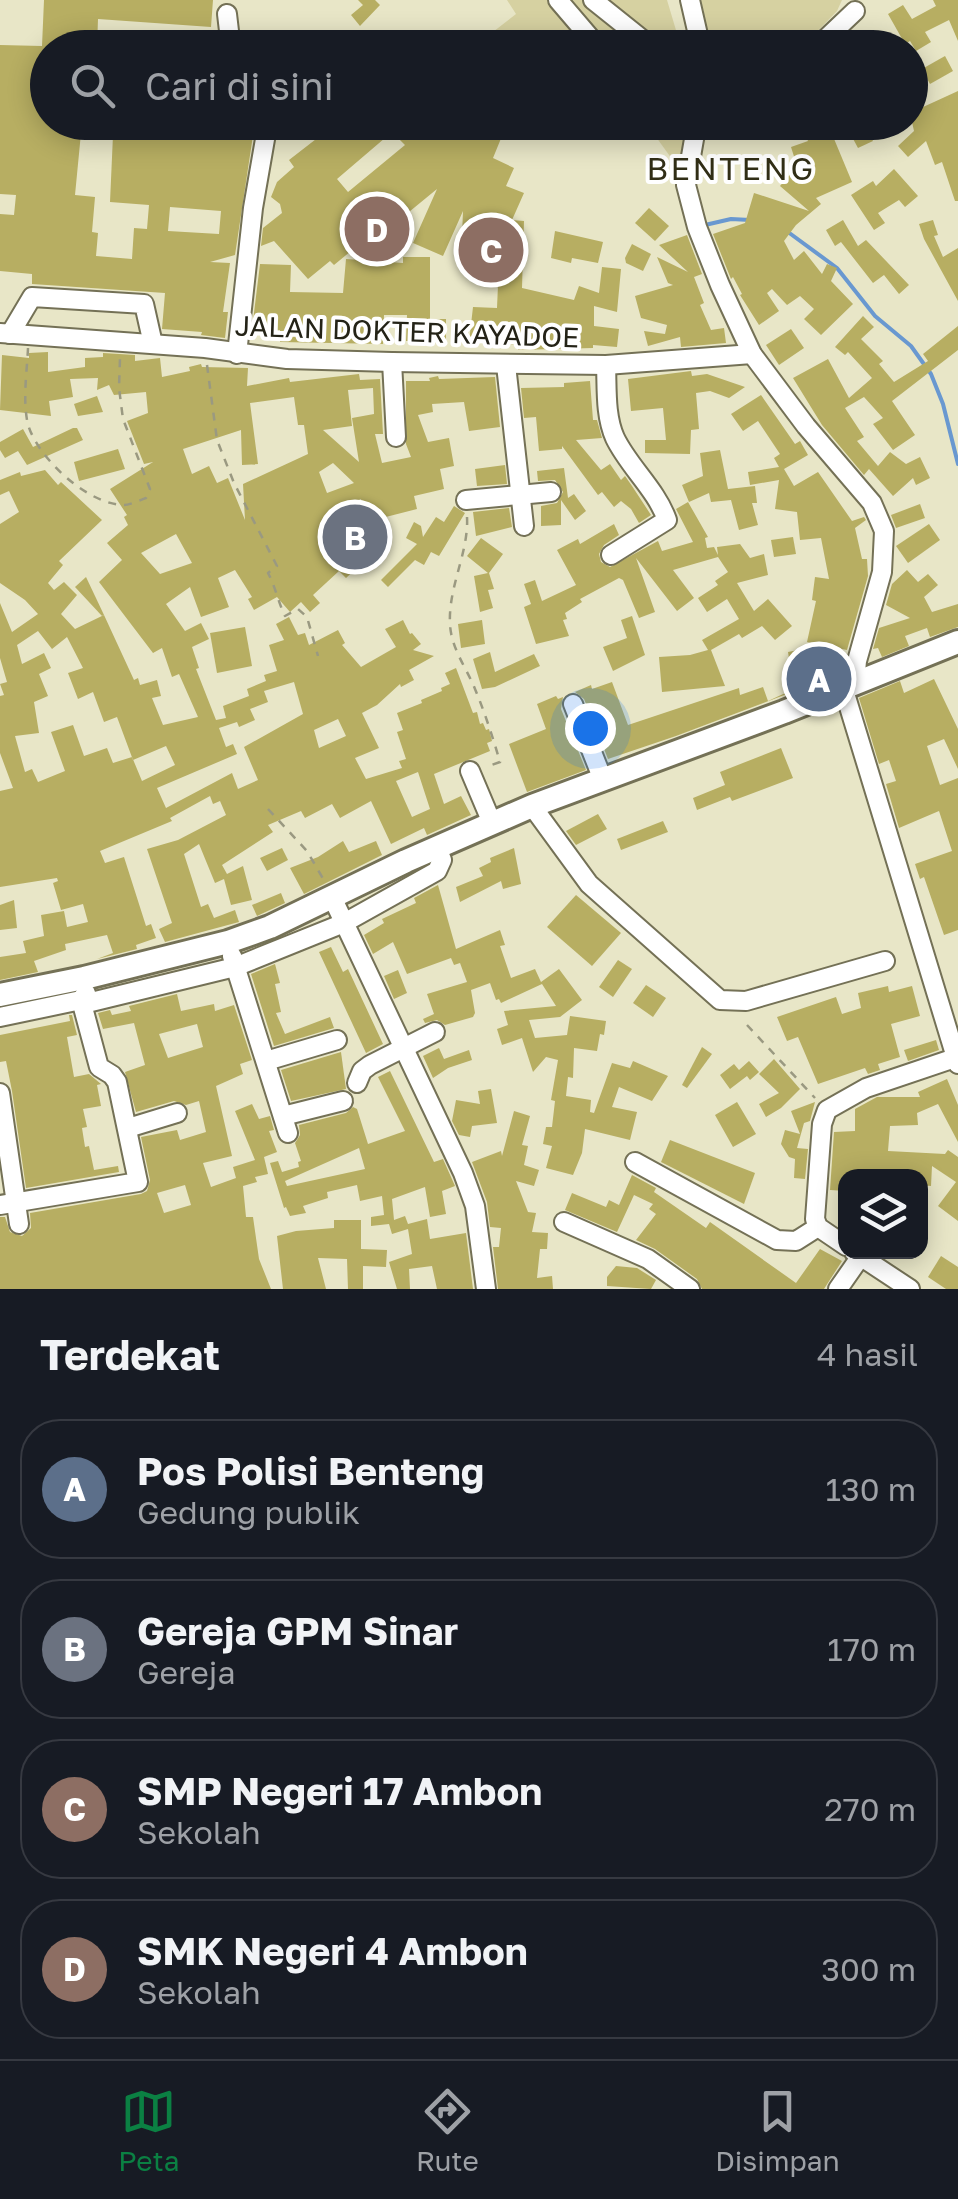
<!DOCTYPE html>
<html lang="id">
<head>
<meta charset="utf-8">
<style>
	:root { --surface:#171b24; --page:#242831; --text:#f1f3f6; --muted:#9ea1a6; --line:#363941; --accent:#0b8043 }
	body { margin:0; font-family:"Golos Text",sans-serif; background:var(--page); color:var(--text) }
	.controls { position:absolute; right:30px; bottom:30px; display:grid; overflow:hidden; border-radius:20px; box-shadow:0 5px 25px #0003 }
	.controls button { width:90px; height:90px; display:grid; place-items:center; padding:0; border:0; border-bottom:2px solid var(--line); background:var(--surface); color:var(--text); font:50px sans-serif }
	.you { position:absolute; left:590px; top:728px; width:35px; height:35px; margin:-25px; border:8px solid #fff; border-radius:50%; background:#1a73e8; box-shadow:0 0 0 15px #1a73e833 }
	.badge { display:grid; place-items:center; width:65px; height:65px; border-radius:50%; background:var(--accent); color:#fff; font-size:32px; font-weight:700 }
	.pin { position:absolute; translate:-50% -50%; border:5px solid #fff; box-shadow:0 2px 10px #0006 }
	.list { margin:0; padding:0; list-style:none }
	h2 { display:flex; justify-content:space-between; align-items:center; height:130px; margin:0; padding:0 40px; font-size:42px }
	h2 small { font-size:32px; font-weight:400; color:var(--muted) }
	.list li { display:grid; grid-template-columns:65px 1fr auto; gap:30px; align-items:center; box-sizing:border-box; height:140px; margin:0 20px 20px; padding:0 20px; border:2px solid var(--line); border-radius:40px }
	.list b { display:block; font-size:38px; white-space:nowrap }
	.list p { margin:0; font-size:32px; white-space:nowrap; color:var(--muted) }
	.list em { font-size:32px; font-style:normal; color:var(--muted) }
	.icon { flex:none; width:55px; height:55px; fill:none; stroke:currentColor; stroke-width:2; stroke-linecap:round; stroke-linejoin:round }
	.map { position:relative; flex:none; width:958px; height:1289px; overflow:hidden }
	.search { position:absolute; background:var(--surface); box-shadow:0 5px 25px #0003; left:30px; right:30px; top:30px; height:110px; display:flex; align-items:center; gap:25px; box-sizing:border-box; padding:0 35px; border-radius:55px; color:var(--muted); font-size:38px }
	.sheet { height:770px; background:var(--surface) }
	nav { display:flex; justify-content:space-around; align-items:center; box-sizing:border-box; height:140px; border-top:2px solid var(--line); background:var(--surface); font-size:28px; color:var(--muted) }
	nav a { display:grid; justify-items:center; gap:5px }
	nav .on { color:var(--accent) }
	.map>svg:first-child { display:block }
</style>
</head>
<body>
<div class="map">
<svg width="958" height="1289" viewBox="0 0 958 1289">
	<rect width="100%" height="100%" fill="#e8e6c7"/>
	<!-- green -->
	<g fill="#d6d1a1">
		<polygon points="507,0 667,0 681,47 504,47 489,35 516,14"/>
		<polygon points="699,0 842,0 837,11 801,48 705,47 704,12"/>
		<polygon points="646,123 693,123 682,173"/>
	</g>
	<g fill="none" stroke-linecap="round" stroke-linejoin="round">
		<!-- stream -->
		<g stroke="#6998d0" stroke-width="4">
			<polyline points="705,225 731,219 750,220"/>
			<polyline points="788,232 837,268 875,316 911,346 931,374 943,404 958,464"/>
		</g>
	</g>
	<!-- building -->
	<g fill="#b7ae62" fill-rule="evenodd">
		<path d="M44,0H213L211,27L98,19L97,48H48V122H255L235,255L210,262L230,263L223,312H228L225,338L201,335L202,332L162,329L165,293L32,284V274L0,271V214L14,215L16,195L0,194V45L42,46ZM81,133L113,135L110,202L149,205L147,229L134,228L132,259L96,256L98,233L92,232L95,197L75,195ZM170,207L221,211L219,234L168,231Z"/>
		<polygon points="358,0 375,0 380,5 360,26 351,15 363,5"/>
		<polygon points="933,0 958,0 958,41 949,20 925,32 931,42 916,51 910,41 905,44 888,14 903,5 912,19 936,6"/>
		<polygon points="945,56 953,71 930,84 922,69"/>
		<polygon points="958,91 958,201 955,201 942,162 935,165 926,141 908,157 898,146 914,131 910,113"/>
		<path d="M349,122H452L459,130L462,122H471L502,136L493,158L514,168L506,186L524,193L512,220L524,221L522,288L574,300L579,286L599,293L602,267L621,269L617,312L594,306V326L619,329L617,347L593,345V348L518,350L519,345L469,342L473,307L497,308L500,240H482L481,260H461L463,211L443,256L413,243L437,189L387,230L392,240L384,246L377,238L372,242L368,237L334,265L330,261L308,279L274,241L261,246L263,228L282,213L280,204L271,197L277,182L294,167L289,160L329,129L334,134ZM392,132L405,145L348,192L337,179Z"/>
		<polygon points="799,122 827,122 852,182 816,198 821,204 796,225 784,241 794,260 804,251 822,274 827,264 837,268 831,281 853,304 821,335 804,319 814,309 800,296 787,305 772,289 767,293 779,311 759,325 740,295 742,294 733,277 731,279 713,234 745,223 754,193 809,211 780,186 797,166 791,147 808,141"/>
		<polygon points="844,122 863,122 873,141 858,148"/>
		<polygon points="894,169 918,196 905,207 899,200 878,213 885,223 874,230 851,195 873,181 876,186"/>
		<polygon points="649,208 669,226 655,241 635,223"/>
		<polygon points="843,220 858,246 866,240 909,285 899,294 884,275 873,283 841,242 835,246 826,230"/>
		<polygon points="933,220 938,235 934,236 943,257 958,248 958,301 924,239 919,224"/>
		<polygon points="555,231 603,242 598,263 572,258 571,263 551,258"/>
		<polygon points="687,235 702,274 694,277 704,303 700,305 711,330 724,328 726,343 681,347 680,337 648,346 644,331 665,334 667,325 641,318 635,296 673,285 668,283 657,257 688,272 659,245"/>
		<polygon points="632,244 651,254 643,271 626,263 625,258"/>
		<polygon points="403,257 430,257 430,319 446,319 446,341 406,341 407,315 384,315 383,344 280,342 280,330 252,329 260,264 291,265 290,292 343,293 346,259 403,263"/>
		<polygon points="863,316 874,327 861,339 883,361 879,364 894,382 928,361 923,354 958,326 958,350 892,401 915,435 893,450 873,424 883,418 864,397 845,408 864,437 857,441 878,466 890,452 906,464 920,457 930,478 916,485 913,478 893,496 869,469 864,475 822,425 793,378 828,359 849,398 872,378 848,352 845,355 835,347"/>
		<polygon points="791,329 804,348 779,365 766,345"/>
		<path d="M48,352V372L85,367V358L103,357V353L135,355V361L160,358L162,377L190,371L189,367L201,364L202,367L248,368L247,386L289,378L290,382L359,374L360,380L380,379L383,434H375L382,463L411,457L406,444V381H430L429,378L438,376L439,379L495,377L500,427L469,431L464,402L432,404L433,412L418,415L428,442L449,438L454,466L440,469L444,489L414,496L417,509L374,520L387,530L374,547L361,499L339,508L375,551L346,578L339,571L313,595L320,603L310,612L301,602L290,612L277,597L254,610L248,599L252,597L235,570L218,578L229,607L201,617L190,587L166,604L185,631L201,623L209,639L192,647L199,668L196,669L216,720L226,718L223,706L249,696L247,689L266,681L264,675L277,671L269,645L284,640L276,624L289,617L298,635L305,633L309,645L338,630L345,643L342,645L361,667L396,647L385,629L403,620L410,634L412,633L421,644L413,650L434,656L409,670L414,680L401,687L400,684L377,705L362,713L379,748L355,758L366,779L402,768L399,761L406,759L397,732L403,730L397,713L422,703L421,700L442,691L441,688L450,684L445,673L456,668L473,713L477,712L480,724L483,723L486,730L489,729L492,741L487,743L490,751L434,774L444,804L461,796L471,815L427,835L424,828L391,844L371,801L340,818L332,804L305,818L301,811L268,825L273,832L222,865L227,874L243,866L252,900L231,905L224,879L215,883L199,844L184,854L201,907L208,904L214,918L235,910L239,922L165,942L159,929L172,923L147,849L178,840L226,815L220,801L213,804L210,796L170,818L172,821L100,851L105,863L124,857L146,926L151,924L156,938L136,945L137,949L97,959L113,953L107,935L65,944L66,950L34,961L38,972L0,980V957L26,953L23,941L44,936L41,915L64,911L67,927L88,922L83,904L61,910L53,883L58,881L57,878L0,887V791L13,788L0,753V696L4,695L0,684L7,682L0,658V603L12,632L38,614L25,600L0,583V524L19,512L9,491L0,495V480L20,472L21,476L45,470L58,485L61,482L102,520L59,561L63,565L48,583L54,590L64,582L77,595L61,614L75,629L104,615L134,680L138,678L140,685L157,680L161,696L152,698L163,725L198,717L179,674L172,677L162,648L153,653L99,582L122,560L107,543L128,525L124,517L127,515L110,489L153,462L144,464L127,421L148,413L146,392L114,395L109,385L97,390L98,378L70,379L73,397L49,401L51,416L0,410L2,355L29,358V353ZM373,388L374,414L352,418L359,462L323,430L352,426L348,390ZM294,397L298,425H304L308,454L243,484L245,520L228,478L217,483L209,466L192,474L183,449L241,430L242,465L258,464L250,403ZM333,463L354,483L327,493L319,472ZM176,534L192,563L160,574L141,553ZM38,631L52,649L67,637L83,668L68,673L78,699L93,692L104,722L117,717L133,760L166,746L175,765L142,781L132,757L113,763L107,748L84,756L73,725L51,732L65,771L38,782L32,769L25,772L15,736L39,733L34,702L48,696L39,674L51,668L44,653L22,664L17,645ZM294,682L303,714L244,747L258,780L238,789L232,773L166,808L157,788L237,754L233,744L226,747L219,728L237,722L239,727L255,720L250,709L268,702L264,691ZM338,719L346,736L319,748L314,730ZM418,772L430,809L412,817L396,781Z"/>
		<polygon points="691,371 692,376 707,374 745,387 729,398 710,391 696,393 699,429 691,430 690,454 645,453 645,440 666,440 663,408 631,411 628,379"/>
		<polygon points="590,381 593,420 597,420 602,438 576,440 601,470 610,464 621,480 625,476 632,486 651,515 639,523 631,509 621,501 614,507 602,492 598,495 562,446 562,449 539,451 536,417 524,418 521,388 564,387 564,383"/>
		<polygon points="761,395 795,444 800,441 808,455 784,469 794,486 818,472 852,521 864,517 866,520 855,528 862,559 867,559 868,576 847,650 807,642 816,601 812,600 815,577 829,579 821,538 800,540 797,512 775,509 779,480 750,485 748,472 779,467 774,458 780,454 758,421 743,431 731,414"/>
		<polygon points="97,396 103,412 78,416 74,404"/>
		<polygon points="73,428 77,428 83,440 27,465 18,451 5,458 0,450 0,442 23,429 33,447"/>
		<polygon points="118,449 125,469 79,481 74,462"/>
		<polygon points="720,450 728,489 755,486 757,503 752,503 758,525 739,530 731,500 711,502 709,493 689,502 682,485 703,476 700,453"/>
		<polygon points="505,465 507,484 477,486 475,469"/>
		<polygon points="564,468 568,498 574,494 586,511 575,520 561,500 561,525 541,526 541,506 557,503 563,492 555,480 538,481 537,471"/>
		<polygon points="688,502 708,537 705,538 707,548 714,547 718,555 717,547 740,544 750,558 764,554 768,575 737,583 754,611 768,599 792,626 775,640 762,626 742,638 739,634 711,650 725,686 662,692 659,657 690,655 708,650 702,640 739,619 727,599 707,612 698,598 718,585 715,581 728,572 718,557 673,570 694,598 677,611 636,558 655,612 639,618 623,580 619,578 580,599 582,602 565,613 567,619 563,620 569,636 536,644 524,607 531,604 524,584 535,580 542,601 576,585 557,550 578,539 580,544 614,524 619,535 604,545 599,554 601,562 610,567 658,541 662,551 693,542 676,509"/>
		<polygon points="920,504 925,518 896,528 891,515"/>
		<polygon points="454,506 465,513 439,556 431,552 424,565 415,560 388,587 381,580 417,544 406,538 414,522 421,526 423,537 436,517 444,522"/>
		<polygon points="509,508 512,527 476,536 473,512"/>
		<polygon points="929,524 940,540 908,563 896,546"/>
		<polygon points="793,537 796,554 774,557 771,540"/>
		<polygon points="481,538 503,554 489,573 494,589 488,590 493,608 480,612 474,576 488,573 467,556"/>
		<polygon points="907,570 918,582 928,574 938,585 924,597 932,612 958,604 958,627 930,637 927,628 905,636 909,646 882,657 878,648 873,649 879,628 910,618 886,605 892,584"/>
		<polygon points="86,577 104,615 102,616 75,587"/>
		<polygon points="632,616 645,655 613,671 603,647 627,638 621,620"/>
		<polygon points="482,620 485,644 461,648 458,624"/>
		<polygon points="245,627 252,666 217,673 210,633"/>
		<polygon points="803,649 809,678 825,670 829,678 676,736 608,759 599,736 613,730 605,710 591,716 584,699 575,692 591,685 592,689 612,682 628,725 739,688 740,695 763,687 768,701 794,689 788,652"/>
		<polygon points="490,652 495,672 534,654 540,666 495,687 482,689 473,659"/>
		<polygon points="934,679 958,729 958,769 944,739 927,746 940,785 958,778 958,930 944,935 924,877 920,879 915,864 952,851 939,811 899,828 886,784 896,781 889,760 879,764 859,698 900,681 904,693"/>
		<polygon points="556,696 558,699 563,697 561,709 586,770 527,792 509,744 546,729 537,704"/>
		<polygon points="781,748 793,778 732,801 730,797 697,810 693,798 725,785 720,772"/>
		<polygon points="598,814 607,829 576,845 566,831"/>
		<polygon points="663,821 668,832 621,850 617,839"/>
		<polygon points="343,841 349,852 376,841 382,855 304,894 290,868 318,857"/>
		<polygon points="282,848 288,860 267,871 260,858"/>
		<polygon points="514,848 521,884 503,889 501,881 460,902 456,887 483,876 479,868 491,862 490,858"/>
		<polygon points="438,885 456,949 500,930 505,945 500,946 511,978 535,969 541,982 559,969 582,1000 560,1017 529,1020 535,1038 567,1035 570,1016 606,1021 604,1035 600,1034 597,1051 574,1048 573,1078 568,1077 566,1096 591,1100 590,1112 594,1113 612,1063 630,1068 633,1061 668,1076 652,1101 619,1087 612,1107 637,1112 630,1140 585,1129 582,1153 573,1175 546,1168 552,1146 543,1144 546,1127 552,1127 555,1101 551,1100 558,1060 546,1057 533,1072 522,1038 502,1045 497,1029 508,1025 504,1011 556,1006 542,984 501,1003 499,999 496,1000 490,983 471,990 475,1013 473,1017 445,1025 437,1020 425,1023 423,1019 434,1014 427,994 467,982 460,963 454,965 451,958 407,974 393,942 373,954 364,935 384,923 382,919 416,903 414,898"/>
		<polygon points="281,893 285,903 257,916 252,905"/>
		<polygon points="576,895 621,933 592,966 547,927"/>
		<polygon points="14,900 17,928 0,930 0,905"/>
		<polygon points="331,947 343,972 348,969 383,1044 366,1053 319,952"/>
		<polygon points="618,960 632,969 613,997 599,987"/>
		<polygon points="275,964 280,983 275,984 281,1012 276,1013 285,1034 330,1017 334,1028 274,1046 251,974"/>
		<polygon points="398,970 407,993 394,999 384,976"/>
		<polygon points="646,985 666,998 653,1017 633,1003"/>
		<polygon points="888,986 889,992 912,986 920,1016 891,1024 900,1057 878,1064 880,1070 868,1074 865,1068 818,1084 798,1037 787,1041 777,1017 836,997 842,1014 861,1008 858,993"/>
		<path d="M177,994L181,1011L214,1004L215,1011L234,1005L252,1060L240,1064L243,1074L216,1086L232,1156L203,1163L211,1187L236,1178L233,1167L255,1160L235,1111L252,1104L259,1119L270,1116L274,1130L269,1131L277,1152L264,1157L268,1174L255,1177L257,1182L243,1186L246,1217H253L259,1259L271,1289H0V1217H5L10,1232L22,1236L31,1228L30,1213L141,1194L147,1191L150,1180L141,1137L177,1130L180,1140L206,1132L199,1101L186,1105L174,1101L136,1112L125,1072L145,1065L134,1023L103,1029L98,1013L110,1010L112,1015L131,1011L129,1006ZM197,1024L203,1047L168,1058L159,1034ZM185,1185L191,1205L164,1213L157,1193Z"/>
		<polygon points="69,1015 72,1015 77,1035 67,1037 74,1077 89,1074 101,1084 97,1085 101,1106 83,1109 87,1127 82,1128 85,1147 89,1146 94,1170 118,1166 119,1172 26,1188 12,1091 6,1061 0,1062 0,1035 70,1021"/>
		<polygon points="936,1040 939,1050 908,1061 904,1050"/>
		<polygon points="702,1047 712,1054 687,1088 682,1085"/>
		<polygon points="439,1048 444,1059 469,1050 472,1060 448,1068 433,1078 423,1056"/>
		<polygon points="341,1052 346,1089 291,1101 281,1070"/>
		<polygon points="774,1059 800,1089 781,1108 766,1117 759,1104 779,1093 759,1074"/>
		<polygon points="749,1061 759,1072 750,1080 747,1076 730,1089 720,1075 734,1064 739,1070"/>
		<path d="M390,1071L434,1162L443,1159L455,1186L442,1191L446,1214L430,1217L425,1187L392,1199L394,1220L405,1216L408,1224L427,1219L430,1239L466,1233L473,1289H437L432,1266L409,1269L410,1289H397L389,1262L412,1254L408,1229L392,1234L389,1224L371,1226V1217L384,1215L382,1196L360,1201L357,1185L327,1192L328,1198L303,1206L306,1213L290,1216L286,1207L284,1208L270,1163L278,1161L282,1172L299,1167L298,1162L301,1161L295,1143L300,1135L299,1125L346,1113L353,1107L357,1109L368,1144L405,1131L378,1077ZM359,1148L365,1169L287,1186L285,1181Z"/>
		<polygon points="947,1079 958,1105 958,1142 938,1104 917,1113 918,1125 890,1126 888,1151 945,1154 948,1150 958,1157 958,1221 938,1206 956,1182 932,1166 931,1186 920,1185 920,1176 846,1176 846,1191 830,1190 834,1132 855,1131 855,1109 877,1097 920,1097 918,1092"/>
		<polygon points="491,1089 497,1123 472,1126 470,1137 459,1135 452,1121 456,1100 480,1104 478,1091"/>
		<polygon points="737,1102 756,1134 733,1147 715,1115"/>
		<polygon points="815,1102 810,1121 804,1123 797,1148 808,1149 805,1179 794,1178 795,1159 789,1157 781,1144 785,1130 800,1134 791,1111"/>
		<polygon points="514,1111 530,1116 522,1145 528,1146 524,1165 539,1170 534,1186 516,1181 528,1212 536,1213 532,1232 548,1233 547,1249 540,1249 537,1278 552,1276 553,1289 498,1289 493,1247 499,1247 501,1228 490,1227 487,1202 472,1162 501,1151 502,1156"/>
		<polygon points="670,1140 755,1173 744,1204 661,1162"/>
		<polygon points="632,1175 656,1188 654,1192 706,1228 710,1222 796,1283 820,1249 842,1261 824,1289 702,1289 697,1279 655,1249 636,1240 656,1214 649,1209 653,1204 634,1195 617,1232 565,1210 572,1193 606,1207 609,1200 619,1205"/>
		<polygon points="334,1220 361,1220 361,1249 387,1250 386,1267 363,1266 363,1289 348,1289 347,1259 318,1258 326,1289 283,1289 277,1236 296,1231 334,1228"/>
		<polygon points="941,1256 958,1267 958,1289 946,1289 928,1277"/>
		<polygon points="616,1266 637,1268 656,1280 651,1289 607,1286 607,1277"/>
	</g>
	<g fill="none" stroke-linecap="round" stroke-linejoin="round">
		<!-- minor casing -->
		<g stroke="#747156" stroke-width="22">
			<g id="minor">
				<polyline points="558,0 599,48"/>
				<polyline points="593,0 653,48"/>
				<polyline points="690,0 701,48"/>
				<polyline points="227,14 231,48"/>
				<polyline points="816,48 855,11"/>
				<polyline points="697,122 686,185 697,227 720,285 752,354 806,426 872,503 884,531 882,572 857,661 855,682"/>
				<polyline points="0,333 205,348 287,359 392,362 606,365 752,354"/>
				<polyline points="10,334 32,297 144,304 153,344"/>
				<polyline points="237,354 253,208 268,122"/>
				<polyline points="392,362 396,437"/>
				<polyline points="506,365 524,526"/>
				<path d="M606,365C607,388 605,416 615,438C629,467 656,489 667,520L611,555"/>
				<polyline points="466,500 551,492"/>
				<polyline points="843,687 958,1064"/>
				<polyline points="573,704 603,780"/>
				<polyline points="470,771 492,823"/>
				<polyline points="532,806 589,884 720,1000 746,1001 885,961"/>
				<polyline points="332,897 463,1173 475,1206 486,1289"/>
				<polyline points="232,956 288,1133"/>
				<polyline points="83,1004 235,967 344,923 437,871 442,860 437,848"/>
				<polyline points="0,1017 81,1000 86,993"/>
				<polyline points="266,1061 337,1040"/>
				<polyline points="357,1083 362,1071 370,1065 435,1032"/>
				<polyline points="0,1093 19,1224"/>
				<polyline points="283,1116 343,1101"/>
				<polyline points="128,1128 177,1113"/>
				<polyline points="635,1162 777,1240 796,1241 818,1227"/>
				<polyline points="0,1205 138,1182 117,1082 112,1075 99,1067 81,1000"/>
				<polyline points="564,1222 648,1259 690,1289"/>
				<polyline points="846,1246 818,1227 815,1219 822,1124 827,1110 866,1088 955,1058"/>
				<polyline points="854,1252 910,1289"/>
				<polyline points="838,1289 861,1256"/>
			</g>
		</g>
		<!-- major casing -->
		<g stroke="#747156" stroke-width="28">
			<polyline id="major" points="0,995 84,978 228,942 270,927 406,861 532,806 784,712 958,642"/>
		</g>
		<!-- path -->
		<g stroke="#9a9981" stroke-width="2.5" stroke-dasharray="8 8" stroke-linecap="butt">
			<path d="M28,348C27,371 23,396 27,420C33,454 87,505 124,505C130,505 140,500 146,498L150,489L123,419L119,388L120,358"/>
			<path d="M207,365L217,440L234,483L277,566L268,573C276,588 278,602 285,616L298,609L307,617L318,656"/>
			<path d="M467,517C469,552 448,587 450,624C451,648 466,667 475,689C485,713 493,738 500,762L486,767"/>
			<polyline points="268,809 307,851 325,882"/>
			<polyline points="747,1025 815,1098"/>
		</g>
		<!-- minor -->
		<use href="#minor" stroke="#fff" stroke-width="18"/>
		<!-- major -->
		<use href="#major" stroke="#fff" stroke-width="22"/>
	</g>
	<g text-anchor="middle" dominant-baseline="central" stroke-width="8" stroke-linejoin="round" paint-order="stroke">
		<!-- street labels -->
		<g font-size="28" fill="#242317" stroke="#fff">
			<text transform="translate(407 331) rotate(2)">JALAN DOKTER KAYADOE</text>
		</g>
		<!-- quarter labels -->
		<g font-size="32" letter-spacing="2.5" fill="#312e16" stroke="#fff">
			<text x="731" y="168">BENTENG</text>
		</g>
	</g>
</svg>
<div class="controls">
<button><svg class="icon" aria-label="layers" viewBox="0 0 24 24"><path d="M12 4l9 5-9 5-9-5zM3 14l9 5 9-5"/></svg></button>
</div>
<div class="you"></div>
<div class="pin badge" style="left:819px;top:679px;background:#5c6f8a">A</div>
<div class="pin badge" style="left:355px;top:537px;background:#6b7280">B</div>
<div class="pin badge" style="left:491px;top:250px;background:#8d6e63">C</div>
<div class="pin badge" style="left:377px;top:229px;background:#8d6e63">D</div>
<div class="search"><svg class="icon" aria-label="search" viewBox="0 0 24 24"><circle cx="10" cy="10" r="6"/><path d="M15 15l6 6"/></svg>Cari di sini</div>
</div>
<section class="sheet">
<h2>Terdekat<small>4 hasil</small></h2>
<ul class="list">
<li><span class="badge" style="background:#5c6f8a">A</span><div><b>Pos Polisi Benteng</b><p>Gedung publik</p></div><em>130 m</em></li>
<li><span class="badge" style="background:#6b7280">B</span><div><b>Gereja GPM Sinar</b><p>Gereja</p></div><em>170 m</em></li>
<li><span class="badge" style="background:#8d6e63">C</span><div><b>SMP Negeri 17 Ambon</b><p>Sekolah</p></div><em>270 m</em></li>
<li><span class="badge" style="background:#8d6e63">D</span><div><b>SMK Negeri 4 Ambon</b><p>Sekolah</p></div><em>300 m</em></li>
</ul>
</section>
<nav>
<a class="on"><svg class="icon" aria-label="map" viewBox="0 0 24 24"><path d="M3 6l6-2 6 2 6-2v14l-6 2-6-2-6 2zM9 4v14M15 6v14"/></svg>Peta</a>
<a><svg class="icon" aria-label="directions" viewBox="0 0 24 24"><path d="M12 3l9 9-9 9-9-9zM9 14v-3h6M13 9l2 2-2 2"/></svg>Rute</a>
<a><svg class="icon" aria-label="saved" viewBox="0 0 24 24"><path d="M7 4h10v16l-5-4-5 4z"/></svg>Disimpan</a>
</nav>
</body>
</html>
